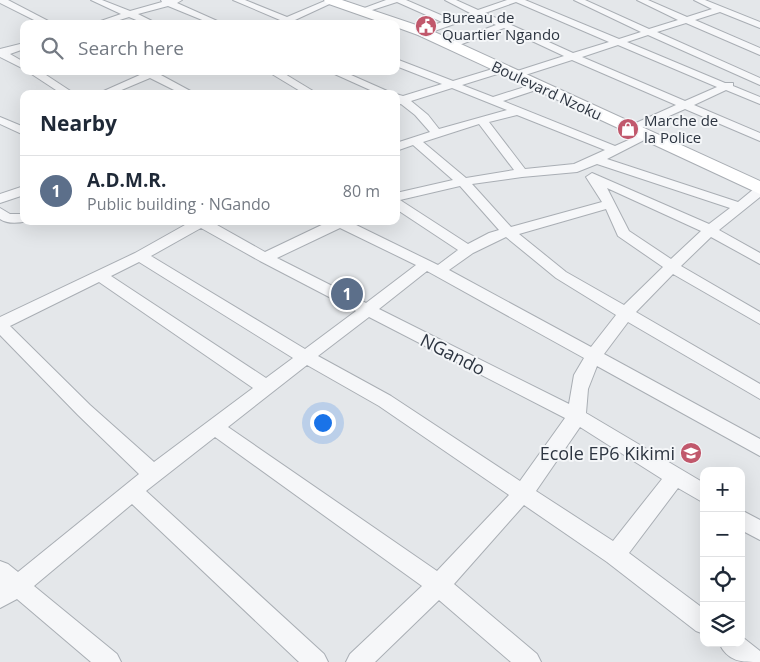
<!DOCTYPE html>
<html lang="en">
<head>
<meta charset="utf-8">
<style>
	:root { --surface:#fff; --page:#f2f2f3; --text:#1f2937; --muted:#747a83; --line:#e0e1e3; --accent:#db2777 }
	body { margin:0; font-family:"Open Sans",sans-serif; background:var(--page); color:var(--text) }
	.controls { position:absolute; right:15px; bottom:15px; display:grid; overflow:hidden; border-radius:10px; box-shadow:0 5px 20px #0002 }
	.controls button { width:45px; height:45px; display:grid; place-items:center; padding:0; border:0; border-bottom:1px solid var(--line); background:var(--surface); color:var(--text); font:25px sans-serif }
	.you { position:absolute; left:322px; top:422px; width:18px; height:18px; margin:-12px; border:4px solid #fff; border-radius:50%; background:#1a73e8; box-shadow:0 0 0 8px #1a73e833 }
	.badge { display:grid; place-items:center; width:32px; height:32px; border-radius:50%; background:var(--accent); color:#fff; font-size:16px; font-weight:700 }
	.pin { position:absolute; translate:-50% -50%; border:2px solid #fff; box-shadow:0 1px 5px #0006 }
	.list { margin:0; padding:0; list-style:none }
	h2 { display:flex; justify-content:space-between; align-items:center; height:65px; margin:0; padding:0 20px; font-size:21px }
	h2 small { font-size:16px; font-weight:400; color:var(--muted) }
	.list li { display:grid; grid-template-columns:32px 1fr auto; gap:15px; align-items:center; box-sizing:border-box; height:70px; padding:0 20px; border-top:1px solid var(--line) }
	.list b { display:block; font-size:19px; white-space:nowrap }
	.list p { margin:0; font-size:16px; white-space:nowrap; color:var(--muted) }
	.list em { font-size:16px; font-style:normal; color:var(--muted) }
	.icon { flex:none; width:28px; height:28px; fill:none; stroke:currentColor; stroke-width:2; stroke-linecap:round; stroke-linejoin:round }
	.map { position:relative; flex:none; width:760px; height:662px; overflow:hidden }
	.search { position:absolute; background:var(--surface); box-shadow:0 5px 20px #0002; left:20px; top:20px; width:380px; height:55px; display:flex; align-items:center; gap:12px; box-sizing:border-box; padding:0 18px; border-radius:10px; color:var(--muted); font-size:19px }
	.panel { position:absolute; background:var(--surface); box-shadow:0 5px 20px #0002; left:20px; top:90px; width:380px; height:135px; border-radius:10px }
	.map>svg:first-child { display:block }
</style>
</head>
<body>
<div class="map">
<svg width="760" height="662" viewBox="0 0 760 662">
	<rect width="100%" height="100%" fill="#e4e7ea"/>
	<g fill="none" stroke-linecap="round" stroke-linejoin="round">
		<!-- street casing -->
		<g stroke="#a9aeb4" stroke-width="2">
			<g id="street">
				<polygon points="0,0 8,0 54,24 42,24 0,3"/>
				<polygon points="91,0 102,0 130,11 162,2 161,0 182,0 177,3 224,24 212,24 168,6 138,14 158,24 146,24 129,17 107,24 92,24 121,14"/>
				<polygon points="233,0 245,0 287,17 327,0 336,1 295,20 301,24 281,23 280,20"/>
				<path d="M386,0H406L450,19L470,13L445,0H456L478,10L507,0H525L619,39L641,32L574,0H585L649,29L678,20L637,0H648L687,17L712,9L694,0H705L760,22V28L720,12L695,20L760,48V55L686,23L657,32L760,78V85L648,35L627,42L725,83H733V86L760,97V104L726,90L694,105L760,133V141L685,109L635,131H627L625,129L627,127L676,105L572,60L519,77H511V73L564,56L504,28L454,47H448V43L496,25L477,16L423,35L420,34V30L442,22L397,2L363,13L359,10ZM516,2L609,42L573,53L485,13ZM618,45L717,87L685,101L582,57Z"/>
				<polygon points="24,43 24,49 10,54 24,62 24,69 0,57 0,49"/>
				<path d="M396,59L453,81L499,67H507V71L462,85L493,97L534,84H542L543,86L542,88L503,101L615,146L642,134H650L652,136L607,159L738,202L755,188L760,187V197L719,230L760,253V264L711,237L681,266L760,312V324L673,274L636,312L760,384V399L628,322L604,354L760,439V456L597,366L588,389L586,413L704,483V503L678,488L629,553L704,609V634L696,631L607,562L524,505L454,584L537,654L541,662H511L439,600L375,662H346L350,654L422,586L215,437L146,491L324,654L328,662H299L132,504L34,586L117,654L121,662H91L17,599L0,608V561L8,564L18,572L139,474L78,415L0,335V317L135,253L192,221H210L265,252L330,221H348L438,265L458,250L396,209V193L453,180L413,145L396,151V143L430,132L415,115L401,104L396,105V94L403,96L442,84L396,66ZM452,88L507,110L439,129L428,115L411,101ZM517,115L605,150L574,164L525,169L489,122ZM479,124L514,170L466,178L423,142ZM597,164L730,208L709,224L592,173L586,177L602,202L511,227L472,184L522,177L577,172ZM460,186L499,230L489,233L468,244L400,200ZM607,188L701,231L671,259L629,231ZM606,209L618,236L663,267L624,305L566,272L519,234ZM201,228L260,261L356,311L305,349L151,256ZM340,228L416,265L366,303L277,258ZM506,237L556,278L616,315L591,347L449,270L473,253ZM139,262L293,358L266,378L111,276ZM427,271L584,358L574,375L569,404L379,309ZM99,282L253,388L154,462L90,405L10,326ZM369,317L565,418L520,481L391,396L318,356ZM307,365L379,406L509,495L437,571L228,427ZM580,427L662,479L613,541L536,491Z"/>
				<polygon points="27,71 40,71 75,94 62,94"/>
				<polygon points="139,71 163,71 159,74 196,94 182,94 150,78 112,94 97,94 142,74"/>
				<polygon points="267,71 280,71 318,94 305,94"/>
				<polygon points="328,71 342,71 394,94 379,94"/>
				<polygon points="0,117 24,127 24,135 0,124"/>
				<polygon points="24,186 24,195 0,203 0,194"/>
				<path d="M0,208L10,214H24V221H27C19,223 7,224 0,219Z"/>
				<polygon points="741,510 760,520 760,540 741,530"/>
				<path d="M741,636L760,651V662C741,662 728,662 719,643H741Z"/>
			</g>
		</g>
		<!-- secondary casing -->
		<g stroke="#a9aeb4" stroke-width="2">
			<polygon id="secondary" points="324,0 342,0 428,29 760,181 760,194 418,35 396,27 396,24 386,24 326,3"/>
		</g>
		<!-- street -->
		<use href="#street" fill="#f6f7f9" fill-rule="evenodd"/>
		<!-- secondary -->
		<use href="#secondary" fill="#fff" fill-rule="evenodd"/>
	</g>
	<!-- icons -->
	<defs>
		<g id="civic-disc" transform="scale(1.125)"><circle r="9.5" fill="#c1586c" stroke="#f4f6f8"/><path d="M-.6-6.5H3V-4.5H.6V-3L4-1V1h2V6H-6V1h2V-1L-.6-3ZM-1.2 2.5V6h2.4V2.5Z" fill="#fff"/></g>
		<g id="shop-disc" transform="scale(1.125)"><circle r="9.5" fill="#c1586c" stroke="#f4f6f8"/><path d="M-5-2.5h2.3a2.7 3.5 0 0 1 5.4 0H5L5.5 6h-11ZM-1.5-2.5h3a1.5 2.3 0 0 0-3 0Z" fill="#fff"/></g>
		<g id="school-disc" transform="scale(1.125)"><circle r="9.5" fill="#c1586c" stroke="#f4f6f8"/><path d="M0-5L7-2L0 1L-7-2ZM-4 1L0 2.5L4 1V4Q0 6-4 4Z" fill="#fff"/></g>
	</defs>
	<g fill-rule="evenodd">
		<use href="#civic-disc" x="426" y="26"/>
		<use href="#shop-disc" x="628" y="129"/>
		<use href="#school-disc" x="691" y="453"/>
	</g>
	<g text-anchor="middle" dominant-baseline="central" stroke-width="4" stroke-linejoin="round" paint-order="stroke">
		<!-- far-poi labels -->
		<g font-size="15" fill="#2d3541" stroke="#f4f6f8" text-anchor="start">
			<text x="442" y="17">Bureau de<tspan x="442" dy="17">Quartier Ngando</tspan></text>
			<text x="644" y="120">Marche de<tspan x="644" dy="17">la Police</tspan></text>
		</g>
		<!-- far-street labels -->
		<g font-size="15" fill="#2d3541" stroke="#f4f6f8">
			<text transform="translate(547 90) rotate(25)">Boulevard Nzoku</text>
		</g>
		<!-- street labels -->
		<g font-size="18" fill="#2d3541" stroke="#f4f6f8">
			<text transform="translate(453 354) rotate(27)">NGando</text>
		</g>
		<!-- poi labels -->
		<g font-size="18" fill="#2d3541" stroke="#f4f6f8" text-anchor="end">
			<text x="675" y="453">Ecole EP6 Kikimi</text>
		</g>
	</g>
</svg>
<div class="controls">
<button>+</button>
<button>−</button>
<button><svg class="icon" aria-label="locate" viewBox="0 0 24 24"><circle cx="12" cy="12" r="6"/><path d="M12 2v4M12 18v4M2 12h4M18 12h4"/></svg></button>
<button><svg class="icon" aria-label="layers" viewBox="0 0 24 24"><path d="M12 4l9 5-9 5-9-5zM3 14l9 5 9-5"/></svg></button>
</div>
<div class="you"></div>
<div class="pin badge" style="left:347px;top:294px;background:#5c6f8a">1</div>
<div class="search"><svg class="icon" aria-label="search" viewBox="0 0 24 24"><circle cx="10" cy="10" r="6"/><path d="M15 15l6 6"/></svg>Search here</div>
<section class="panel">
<h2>Nearby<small></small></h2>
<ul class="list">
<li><span class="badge" style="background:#5c6f8a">1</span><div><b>A.D.M.R.</b><p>Public building · NGando</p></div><em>80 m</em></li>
</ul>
</section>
</div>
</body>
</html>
